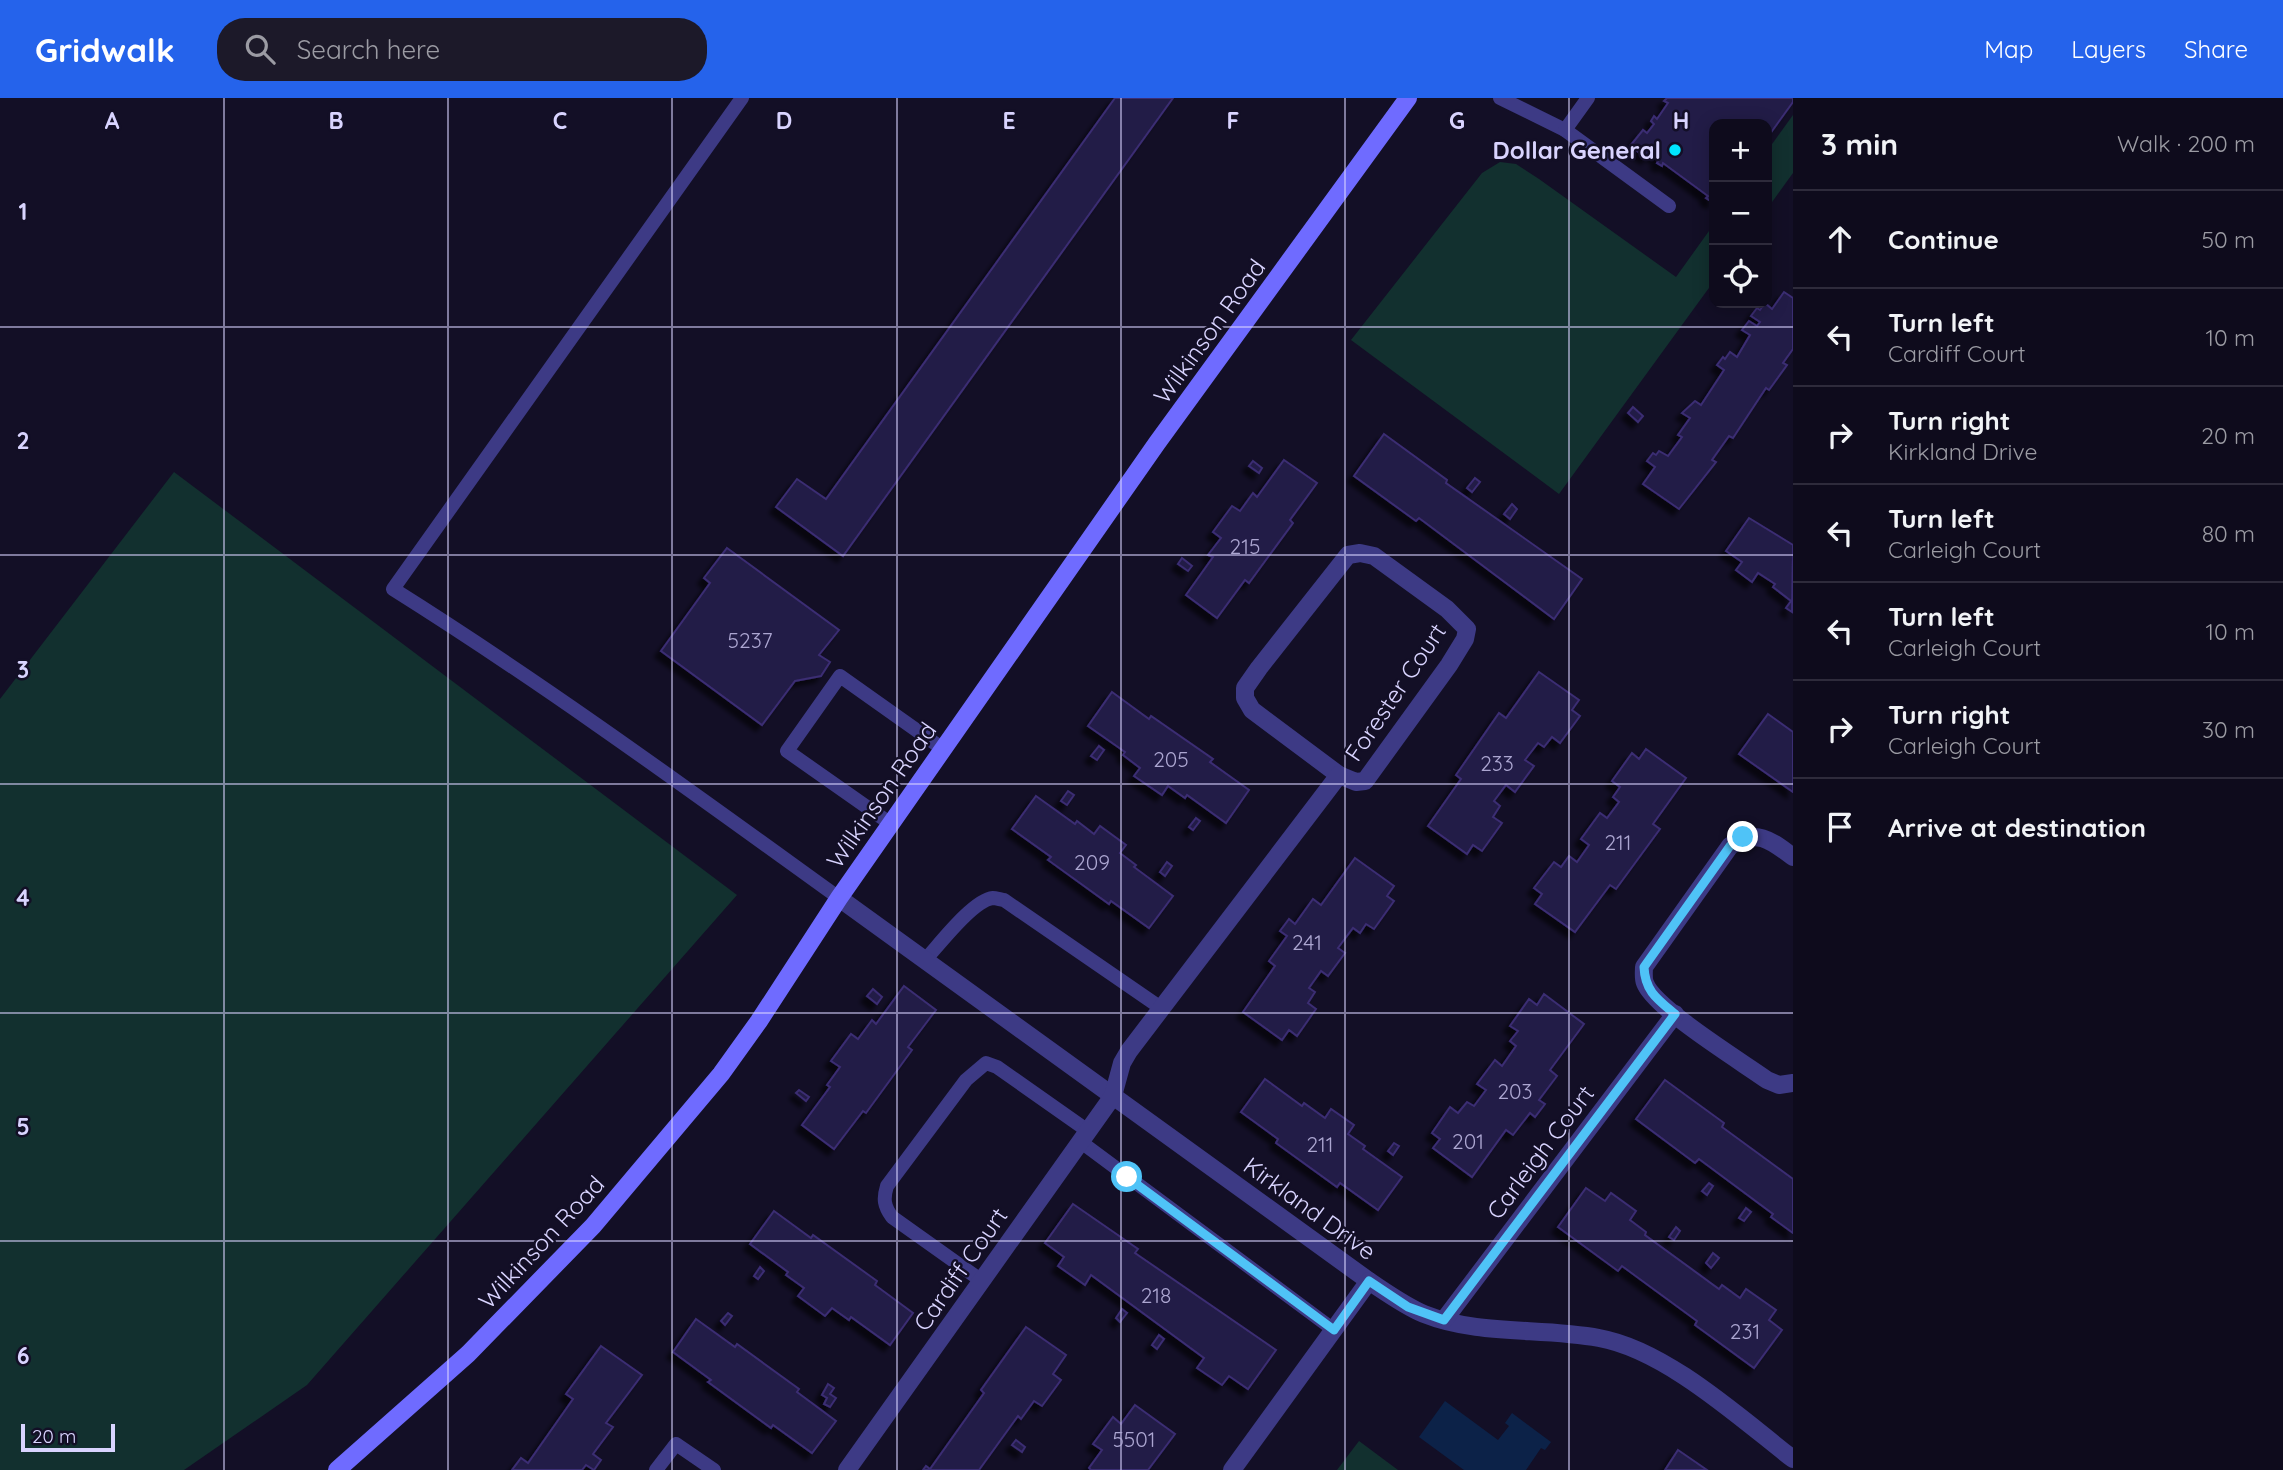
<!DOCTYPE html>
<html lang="en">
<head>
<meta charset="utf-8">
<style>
	:root { --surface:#0e0b1c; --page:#1c1929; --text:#f1f3f6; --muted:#9b9ba3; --line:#2e2b3b; --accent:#2563eb }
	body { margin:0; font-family:Quicksand,sans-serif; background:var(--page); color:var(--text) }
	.controls { position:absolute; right:21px; top:21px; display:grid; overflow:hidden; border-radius:14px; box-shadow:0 4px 18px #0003 }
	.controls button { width:63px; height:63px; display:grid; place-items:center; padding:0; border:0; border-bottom:2px solid var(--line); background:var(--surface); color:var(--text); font:35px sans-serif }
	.scale { position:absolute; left:21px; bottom:18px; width:94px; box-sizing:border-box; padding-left:7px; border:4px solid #d9d4ff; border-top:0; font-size:19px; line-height:24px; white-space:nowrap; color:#d9d4ff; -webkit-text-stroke:5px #130f26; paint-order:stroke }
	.stop { position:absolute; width:21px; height:21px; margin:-16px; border:5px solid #4fc3f7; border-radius:50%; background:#fff }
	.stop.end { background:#4fc3f7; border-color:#fff; box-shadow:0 2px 7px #0008 }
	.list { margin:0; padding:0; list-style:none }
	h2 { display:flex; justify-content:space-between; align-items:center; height:91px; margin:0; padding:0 28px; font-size:30px }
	h2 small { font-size:23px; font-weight:400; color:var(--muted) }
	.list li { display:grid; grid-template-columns:46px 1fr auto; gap:21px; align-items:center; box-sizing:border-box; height:98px; padding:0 28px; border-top:2px solid var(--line) }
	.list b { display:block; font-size:26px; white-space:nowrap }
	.list p { margin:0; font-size:23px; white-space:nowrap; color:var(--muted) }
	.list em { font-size:23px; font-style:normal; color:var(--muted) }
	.icon { flex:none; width:38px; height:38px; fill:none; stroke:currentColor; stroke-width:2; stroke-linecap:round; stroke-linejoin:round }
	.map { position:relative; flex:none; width:1793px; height:1372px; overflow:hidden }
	header { display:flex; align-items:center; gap:42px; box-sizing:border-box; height:98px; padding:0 35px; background:var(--accent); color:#fff }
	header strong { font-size:33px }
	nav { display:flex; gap:38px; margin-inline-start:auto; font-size:24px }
	.search { width:490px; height:63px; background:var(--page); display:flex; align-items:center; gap:18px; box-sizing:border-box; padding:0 24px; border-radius:28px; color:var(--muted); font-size:26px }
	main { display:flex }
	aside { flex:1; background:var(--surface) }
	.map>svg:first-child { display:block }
</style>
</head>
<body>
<header>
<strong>Gridwalk</strong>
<div class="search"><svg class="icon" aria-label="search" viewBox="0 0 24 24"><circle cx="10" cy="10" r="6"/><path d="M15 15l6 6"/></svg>Search here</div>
<nav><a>Map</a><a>Layers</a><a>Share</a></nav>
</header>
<main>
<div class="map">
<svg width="1793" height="1372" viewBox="0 0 1793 1372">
	<defs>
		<filter id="shadow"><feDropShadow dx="-6" dy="6" stdDeviation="2" flood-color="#0009"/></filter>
	</defs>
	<rect width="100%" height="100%" fill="#130f26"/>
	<!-- green -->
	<g fill="#12302f">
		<polygon points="1793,17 1793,75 1767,111 1767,53"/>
		<polygon points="1500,64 1516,66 1539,81 1676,179 1714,126 1714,183 1559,396 1351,242 1482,75"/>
		<polygon points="174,374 737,797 307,1287 184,1372 0,1372 0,601"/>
		<polygon points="1359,1343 1398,1372 1337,1372"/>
	</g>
	<!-- water -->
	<polygon fill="#0c2248" points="1445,1303 1498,1342 1509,1328 1505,1325 1512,1315 1551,1344 1545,1352 1541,1350 1526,1372 1464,1372 1419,1339"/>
	<!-- building -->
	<g fill="#241b47" stroke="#3b2d73" stroke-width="2" filter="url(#shadow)">
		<polygon points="1115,0 1173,0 843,458 776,409 797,381 826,401"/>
		<polygon points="1667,0 1793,0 1793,4 1767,40 1767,26 1714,26 1714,102 1712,104 1706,100 1708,98 1663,65 1662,68 1657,65 1659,61 1650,55 1647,60 1630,48 1643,32 1647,35 1654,26 1651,23 1654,18 1657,21 1668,5 1664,3"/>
		<polygon points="1784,194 1793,200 1793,251 1783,265 1787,267 1769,292 1766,290 1733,340 1729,338 1712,362 1716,364 1679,411 1643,386 1655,369 1647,363 1653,355 1656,357 1659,353 1668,358 1682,339 1678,337 1690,320 1682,315 1695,303 1701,307 1724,272 1717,267 1723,259 1725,261 1730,254 1737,259 1750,237 1742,232 1749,223 1757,228 1760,224 1751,218 1757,210 1760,212 1765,205 1772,211"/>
		<polygon points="1633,309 1643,318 1638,324 1628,315"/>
		<polygon points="1384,336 1447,382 1446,385 1582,481 1554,521 1419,420 1416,423 1354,378"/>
		<polygon points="1284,362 1317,385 1290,422 1293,425 1249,485 1245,482 1217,520 1186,497 1213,459 1208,457 1221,440 1213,434 1232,408 1240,413 1253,395 1257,399"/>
		<polygon points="1253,363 1262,370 1259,375 1249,368"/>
		<polygon points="1475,380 1480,384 1472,394 1467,390"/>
		<polygon points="1512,406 1517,411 1510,421 1504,416"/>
		<polygon points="1749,420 1793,447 1792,514 1786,510 1791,503 1773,489 1775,486 1758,475 1752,484 1736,472 1742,464 1726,453"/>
		<polygon points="727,450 839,532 819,557 830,564 821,578 795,583 762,627 661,553 710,485 704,480"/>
		<polygon points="1182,460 1192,468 1188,473 1178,466"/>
		<polygon points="1539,574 1579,602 1572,612 1580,618 1560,645 1552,639 1544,649 1538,645 1525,662 1534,668 1515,694 1506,687 1494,703 1500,708 1493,719 1502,725 1482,753 1473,747 1467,756 1428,728 1461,681 1456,677 1499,615 1506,620"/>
		<polygon points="1112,594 1149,621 1151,618 1213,661 1210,664 1249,692 1226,725 1187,697 1185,700 1168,688 1162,697 1134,678 1140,670 1123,657 1125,654 1088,628"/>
		<polygon points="1768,616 1793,634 1793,694 1739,656"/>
		<polygon points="1099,648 1104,652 1097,662 1091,658"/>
		<polygon points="1646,651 1686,680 1653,726 1660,731 1616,791 1610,787 1575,834 1535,806 1542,796 1534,790 1554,764 1561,769 1569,758 1577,764 1589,747 1581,741 1600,715 1607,720 1619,704 1613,699 1620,689 1612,683 1632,655 1639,661"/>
		<polygon points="1068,693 1074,697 1067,707 1061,703"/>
		<polygon points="1036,698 1075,726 1077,723 1094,736 1100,728 1126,747 1120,755 1136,767 1134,769 1173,798 1149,830 1111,803 1109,806 1048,762 1051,759 1012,731"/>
		<polygon points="1196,720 1200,723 1193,732 1189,729"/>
		<polygon points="1355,760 1394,788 1387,798 1394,803 1374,831 1366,826 1360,835 1353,830 1338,850 1345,855 1328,878 1321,873 1309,890 1315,894 1308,905 1316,911 1297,938 1289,932 1282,942 1243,914 1275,868 1269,863 1287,838 1280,833 1289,821 1295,826 1313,801 1321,807"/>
		<polygon points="1167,764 1172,768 1165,778 1160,774"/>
		<polygon points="904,888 936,912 908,949 912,952 866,1015 863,1013 834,1051 802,1027 830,989 827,987 840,969 831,963 851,936 858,941 872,922 876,926"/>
		<polygon points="873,891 882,899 877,906 867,898"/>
		<polygon points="1544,896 1584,926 1550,972 1557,978 1539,1002 1545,1006 1535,1019 1530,1015 1513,1037 1506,1032 1472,1079 1433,1050 1440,1041 1432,1035 1450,1009 1458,1015 1467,1004 1474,1008 1486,992 1477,986 1495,962 1502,968 1516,948 1510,943 1518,933 1510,928 1529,901 1537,907"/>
		<polygon points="1265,981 1302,1008 1304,1005 1325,1020 1331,1011 1354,1027 1348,1036 1365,1048 1363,1051 1402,1079 1378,1112 1340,1085 1337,1089 1276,1045 1278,1041 1241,1014"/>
		<polygon points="1665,982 1724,1025 1722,1029 1793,1081 1793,1135 1771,1119 1773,1116 1699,1061 1695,1065 1636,1021"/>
		<polygon points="799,992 809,999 806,1003 796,995"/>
		<polygon points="1394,1045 1399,1048 1393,1057 1388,1053"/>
		<polygon points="1709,1085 1713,1088 1707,1097 1702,1093"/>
		<polygon points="1586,1090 1605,1103 1611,1095 1636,1113 1630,1122 1646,1134 1645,1137 1719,1191 1722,1187 1740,1200 1746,1191 1776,1212 1769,1222 1782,1232 1754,1270 1695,1227 1697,1223 1622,1168 1618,1173 1558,1129"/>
		<polygon points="1073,1106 1138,1151 1135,1155 1276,1252 1248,1291 1229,1278 1222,1287 1197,1270 1204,1260 1091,1177 1085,1187 1058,1168 1064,1159 1045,1145"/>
		<polygon points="1746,1110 1751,1114 1744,1123 1739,1120"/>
		<polygon points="774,1113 811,1140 813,1137 877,1183 875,1187 913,1215 890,1247 851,1219 849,1222 832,1210 825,1218 798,1198 804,1190 786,1177 788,1174 750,1146"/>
		<polygon points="1676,1129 1680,1133 1674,1142 1669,1139"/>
		<polygon points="1713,1155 1719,1160 1711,1170 1706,1165"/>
		<polygon points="760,1169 764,1173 758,1181 754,1178"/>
		<polygon points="1122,1211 1127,1215 1120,1224 1116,1220"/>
		<polygon points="728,1215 732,1218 725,1227 721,1223"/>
		<polygon points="696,1221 735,1249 737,1246 799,1291 797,1294 836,1323 812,1355 773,1327 771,1330 708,1284 711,1282 673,1254"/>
		<polygon points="1026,1229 1066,1257 1053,1276 1061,1282 1042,1308 1034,1303 1021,1321 1018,1318 979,1372 923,1372 926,1368 930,1371 984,1295 981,1292"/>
		<polygon points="1159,1237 1164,1241 1157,1251 1152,1247"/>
		<polygon points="601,1248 642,1277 606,1325 613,1329 593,1356 601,1362 594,1372 586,1367 582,1372 512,1372 521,1360 528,1365 573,1301 566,1296"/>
		<polygon points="828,1286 834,1290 830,1296 836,1300 830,1309 824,1306 827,1300 822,1297"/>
		<polygon points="1135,1307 1175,1336 1148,1372 1091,1372 1089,1370 1102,1352 1093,1346 1113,1319 1121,1326"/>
		<polygon points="1016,1342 1025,1349 1022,1354 1012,1347"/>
		<polygon points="1678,1352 1707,1372 1665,1372"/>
	</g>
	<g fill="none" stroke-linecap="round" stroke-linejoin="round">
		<!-- service -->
		<g stroke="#3d3a85" stroke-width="14">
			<path d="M742,0L393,491C546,587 692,694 839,800"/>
			<polyline points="1500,0 1565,32 1669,108"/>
			<polyline points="1565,32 1588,0"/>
			<polyline points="891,726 787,653 840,578 943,651"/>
			<path d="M925,862C939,847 973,802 993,800C996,800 1002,802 1004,802L1161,910"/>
			<polyline points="1081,1044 1334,1232"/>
			<path d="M982,1183L892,1119C884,1108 883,1101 887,1088L966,982L986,965L997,969L1088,1033"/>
			<polyline points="656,1372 676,1346 714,1372"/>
		</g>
		<!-- minor -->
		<g stroke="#3d3a85" stroke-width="18">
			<polygon points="1360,455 1374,458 1447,511 1467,531 1465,541 1449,567 1365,683 1356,684 1339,677 1252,612 1245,600 1245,590 1259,570 1348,457"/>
			<path d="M1793,759C1771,742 1756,730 1730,748L1644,869C1644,873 1643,880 1645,885C1654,910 1742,964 1767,982L1779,987L1793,985"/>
			<path d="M839,800L1369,1183C1387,1195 1405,1208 1424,1216C1479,1238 1542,1229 1599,1240C1666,1252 1740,1320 1793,1361"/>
			<polyline points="1444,1222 1675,916"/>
			<polyline points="847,1372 1113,998 1122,965 1129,953 1339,677"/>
			<polyline points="1232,1372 1369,1183"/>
		</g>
		<!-- secondary -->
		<polyline stroke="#6f6bff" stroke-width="18" points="337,1372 468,1256 593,1128 721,976 759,923 839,800 1157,345 1408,0"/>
	</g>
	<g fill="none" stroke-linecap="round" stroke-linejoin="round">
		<!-- route -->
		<path stroke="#4fc3f7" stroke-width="9" d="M1127,1079L1334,1232L1369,1183L1408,1209L1444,1222L1675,916C1657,901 1645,893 1644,869L1730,748L1743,739"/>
	</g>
	<!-- grid -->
	<path fill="none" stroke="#d9d4ff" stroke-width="2" stroke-opacity="0.55" d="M224,0V1372M448,0V1372M672,0V1372M897,0V1372M1121,0V1372M1345,0V1372M1569,0V1372M0,229H1793M0,457H1793M0,686H1793M0,915H1793M0,1143H1793"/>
	<!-- markers -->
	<circle fill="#00e5ff" stroke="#130f26" stroke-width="2.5" cx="1675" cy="52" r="7"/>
	<g text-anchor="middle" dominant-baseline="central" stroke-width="5" stroke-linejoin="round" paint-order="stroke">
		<!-- number labels -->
		<g font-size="21" fill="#aca6d1">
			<text x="1245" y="448">215</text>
			<text x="750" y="542">5237</text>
			<text x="1171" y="661">205</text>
			<text x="1497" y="665">233</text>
			<text x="1618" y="744">211</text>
			<text x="1092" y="764">209</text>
			<text x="1307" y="844">241</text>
			<text x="1515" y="993">203</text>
			<text x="1468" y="1043">201</text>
			<text x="1320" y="1046">211</text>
			<text x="1156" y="1197">218</text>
			<text x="1745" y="1233">231</text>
			<text x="1134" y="1341">5501</text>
		</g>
		<!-- poi labels -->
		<g font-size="24" font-weight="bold" fill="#d9d4ff" stroke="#130f26" text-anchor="end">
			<text x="1661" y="52">Dollar General</text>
		</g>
		<!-- street labels -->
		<g font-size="24" fill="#d9d4ff" stroke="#130f26">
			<text transform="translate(1209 233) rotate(-54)">Wilkinson Road</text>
			<text transform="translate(1395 594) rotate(-56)">Forester Court</text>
			<text transform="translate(881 697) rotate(-55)">Wilkinson Road</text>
			<text transform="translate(1540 1054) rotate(-53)">Carleigh Court</text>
			<text transform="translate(1310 1110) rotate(36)">Kirkland Drive</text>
			<text transform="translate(541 1144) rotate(-47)">Wilkinson Road</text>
			<text transform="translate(960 1171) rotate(-55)">Cardiff Court</text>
		</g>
	</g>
	<g font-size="23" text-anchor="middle" font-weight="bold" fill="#d9d4ff" stroke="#130f26" stroke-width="5" stroke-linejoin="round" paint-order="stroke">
		<text x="112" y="31">A</text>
		<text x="336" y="31">B</text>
		<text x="560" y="31">C</text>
		<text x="784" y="31">D</text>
		<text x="1009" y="31">E</text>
		<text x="1233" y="31">F</text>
		<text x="1457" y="31">G</text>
		<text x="1681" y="31">H</text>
		<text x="23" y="122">1</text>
		<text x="23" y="351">2</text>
		<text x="23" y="580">3</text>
		<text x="23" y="808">4</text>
		<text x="23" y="1037">5</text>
		<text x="23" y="1266">6</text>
	</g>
</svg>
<div class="controls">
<button>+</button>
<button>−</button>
<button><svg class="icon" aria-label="locate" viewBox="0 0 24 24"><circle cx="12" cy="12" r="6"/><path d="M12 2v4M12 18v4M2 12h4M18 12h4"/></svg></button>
</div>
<div class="scale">20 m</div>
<div class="stop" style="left:1127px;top:1079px"></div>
<div class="stop end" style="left:1743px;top:739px"></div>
</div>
<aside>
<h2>3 min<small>Walk · 200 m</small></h2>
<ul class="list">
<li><svg class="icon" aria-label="ahead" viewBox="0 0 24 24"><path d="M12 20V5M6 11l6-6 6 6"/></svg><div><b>Continue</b></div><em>50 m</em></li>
<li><svg class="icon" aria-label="left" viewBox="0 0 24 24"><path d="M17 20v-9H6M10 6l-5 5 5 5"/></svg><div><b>Turn left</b><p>Cardiff Court</p></div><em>10 m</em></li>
<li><svg class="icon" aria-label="right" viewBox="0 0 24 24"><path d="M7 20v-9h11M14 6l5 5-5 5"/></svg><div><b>Turn right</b><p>Kirkland Drive</p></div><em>20 m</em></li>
<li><svg class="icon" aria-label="left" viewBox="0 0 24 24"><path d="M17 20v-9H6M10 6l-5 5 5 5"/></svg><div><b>Turn left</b><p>Carleigh Court</p></div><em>80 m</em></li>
<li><svg class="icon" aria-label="left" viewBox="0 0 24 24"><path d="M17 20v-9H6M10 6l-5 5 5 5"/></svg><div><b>Turn left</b><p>Carleigh Court</p></div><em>10 m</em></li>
<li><svg class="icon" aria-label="right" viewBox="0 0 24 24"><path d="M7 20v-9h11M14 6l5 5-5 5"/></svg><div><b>Turn right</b><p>Carleigh Court</p></div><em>30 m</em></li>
<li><svg class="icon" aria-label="arrive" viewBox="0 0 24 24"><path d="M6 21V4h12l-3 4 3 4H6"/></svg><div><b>Arrive at destination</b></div></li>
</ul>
</aside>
</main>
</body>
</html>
